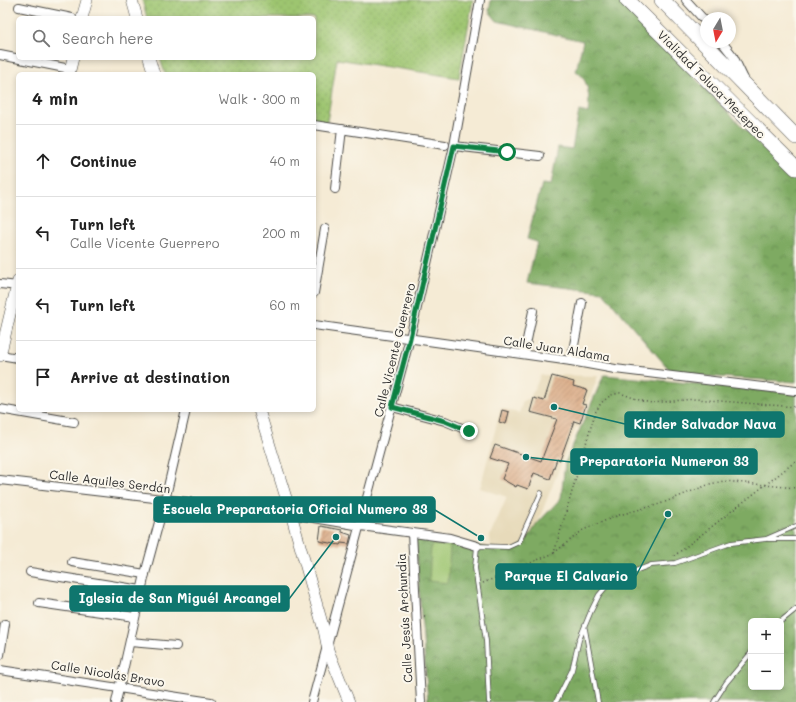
<!DOCTYPE html>
<html lang="en">
<head>
<meta charset="utf-8">
<style>
	:root { --surface:#fff; --page:#f2f2f2; --text:#222; --muted:#767676; --line:#e0e0e0 }
	body { margin:0; font-family:Mali,sans-serif; background:var(--page); color:var(--text) }
	.controls { position:absolute; right:12px; bottom:12px; display:grid; overflow:hidden; border-radius:6px; box-shadow:0 2px 6px #0003 }
	.controls button { width:36px; height:36px; display:grid; place-items:center; padding:0; border:0; border-bottom:1px solid var(--line); background:var(--surface); color:var(--text); font:20px sans-serif }
	.compass { position:absolute; left:700px; top:12px; width:36px; height:36px; border-radius:50%; background:var(--surface); box-shadow:0 2px 6px #0003; rotate:190deg }
	.stop { position:absolute; width:12px; height:12px; margin:-9px; border:3px solid #0b8043; border-radius:50%; background:#fff }
	.stop.end { background:#0b8043; border-color:#fff; box-shadow:0 1px 4px #0008 }
	.list { margin:0; padding:0; list-style:none }
	h2 { display:flex; justify-content:space-between; align-items:center; height:52px; margin:0; padding:0 16px; font-size:17px }
	h2 small { font-size:13px; font-weight:400; color:var(--muted) }
	.list li { display:grid; grid-template-columns:26px 1fr auto; gap:12px; align-items:center; box-sizing:border-box; height:72px; padding:0 16px; border-top:1px solid var(--line) }
	.list b { display:block; font-size:15px; white-space:nowrap }
	.list p { margin:0; font-size:13px; white-space:nowrap; color:var(--muted) }
	.list em { font-size:13px; font-style:normal; color:var(--muted) }
	.icon { flex:none; width:22px; height:22px; fill:none; stroke:currentColor; stroke-width:2; stroke-linecap:round; stroke-linejoin:round }
	.map { position:relative; flex:none; width:796px; height:702px; overflow:hidden }
	.search { position:absolute; background:var(--surface); box-shadow:0 2px 6px #0003; left:16px; top:16px; width:300px; height:44px; display:flex; align-items:center; gap:10px; box-sizing:border-box; padding:0 14px; border-radius:6px; color:var(--muted); font-size:15px }
	.panel { position:absolute; background:var(--surface); box-shadow:0 2px 6px #0003; left:16px; top:72px; width:300px; height:340px; border-radius:6px }
	.map>svg:first-child { display:block }
</style>
</head>
<body>
<div class="map">
<svg width="796" height="702" viewBox="0 0 796 702">
	<defs>
		<pattern id="green-dots" width="8" height="8" patternUnits="userSpaceOnUse"><rect width="8" height="8" fill="#9dc570"/><path d="M2 2h.1M6 6h.1" fill="none" stroke="#87a961" stroke-width="1.8" stroke-linecap="round"/></pattern>
		<pattern id="forest-crowns" width="20" height="18" patternUnits="userSpaceOnUse"><rect width="20" height="18" fill="#7eaa62"/><path d="M2 6a3 3 0 1 1 6 0M12 15a3 3 0 1 1 6 0" fill="none" stroke="#678b51"/></pattern>
		<pattern id="building-hatch" width="6" height="6" patternUnits="userSpaceOnUse"><rect width="6" height="6" fill="#dcad89"/><path d="M-1 1l2-2M0 6l6-6M5 7l2-2" fill="none" stroke="#b38d70"/></pattern>
	</defs>
	<rect width="100%" height="100%" fill="#fbf7ec"/>
	<filter id="ink" filterUnits="userSpaceOnUse"><feTurbulence type="fractalNoise" baseFrequency=".025" numOctaves="2"/><feDisplacementMap in="SourceGraphic" scale="8" xChannelSelector="R" yChannelSelector="G"/><feConvolveMatrix kernelMatrix="1 2 1 2 8 2 1 2 1" color-interpolation-filters="sRGB"/></filter>
	<filter id="wash" filterUnits="userSpaceOnUse"><feTurbulence type="fractalNoise" baseFrequency=".012" numOctaves="4" result="noise"/><feDisplacementMap in="SourceGraphic" scale="16" xChannelSelector="R" yChannelSelector="G"/><feGaussianBlur stdDeviation="0.9" result="paint"/><feColorMatrix in="noise" values="0 0 0 0 0 0 0 0 0 0 0 0 0 0 0 0 0 1.4 0 .05"/><feComposite in="paint" operator="in"/></filter>
	<g filter="url(#wash)">
		<rect width="100%" height="100%" fill="#f5ebd5"/>
		<!-- built -->
		<polygon fill="#e7daba" points="541,375 598,376 579,428 576,427 537,524 530,538 525,544 516,549 491,548 490,536 507,497 480,488 501,408 519,413 523,401 530,398"/>
		<!-- green -->
		<polygon fill="url(#green-dots)" stroke="#64784e" points="142,0 473,0 459,78 337,59 327,122 314,120 314,74 165,74 160,58 314,58 314,18 147,18"/>
		<!-- forest -->
		<g fill="url(#forest-crowns)" stroke="#546a46" fill-rule="evenodd">
			<path d="M491,0H618L796,181V382L673,374L603,292L527,283L537,242L527,239L542,184L551,185L558,147L572,149L579,111L588,113C590,98 589,79 576,71L583,41L497,21L489,11Z"/>
			<path d="M604,375L796,393V702H428L415,537L505,550L516,549L525,543L537,524L561,498L565,463ZM751,621H781V687H751Z"/>
		</g>
		<!-- pitch -->
		<polygon fill="#9dc570" stroke="#64784e" points="431,545 450,546 448,583 429,581"/>
		<g id="blocks">
			<!-- building -->
			<g fill="url(#building-hatch)">
				<polygon points="552,376 574,382 573,386 587,390 582,404 586,405 580,423 574,421 560,460 557,459 550,479 534,473 528,489 517,485 516,487 502,479 508,464 490,458 495,445 541,461 557,419 530,412 534,398 544,401"/>
				<polygon points="502,410 509,412 506,424 499,422"/>
				<polygon points="321,526 342,530 342,532 351,535 349,544 341,543 340,545 319,541"/>
			</g>
		</g>
	</g>
	<g filter="url(#ink)">
		<use href="#blocks" fill-opacity="0" stroke="#494844" stroke-width="1"/>
		<g fill="none" stroke-linecap="round" stroke-linejoin="round">
			<!-- lane casing -->
			<g stroke="#494844" stroke-width="5.5">
				<g id="lane">
					<polyline points="768,539 796,539"/>
					<polyline points="781,621 796,609"/>
					<polyline points="585,629 598,702"/>
					<polyline points="489,702 486,641 475,568 477,546 508,547 519,542 541,493"/>
					<polyline points="556,702 572,670 579,640 591,611 599,595 610,582 622,576 651,565 675,563 731,543 766,539 796,526"/>
					<polyline points="714,702 726,683 751,653"/>
				</g>
			</g>
			<!-- street casing -->
			<g stroke="#494844" stroke-width="10">
				<g id="street">
					<polyline points="686,0 706,22"/>
					<polyline points="19,7 72,18"/>
					<polyline points="722,42 733,56 744,79"/>
					<polyline points="0,55 70,69"/>
					<polyline points="314,125 445,145"/>
					<polyline points="454,146 540,156"/>
					<polyline points="335,189 342,129"/>
					<polyline points="0,284 18,286"/>
					<polyline points="314,293 325,229"/>
					<polyline points="314,325 571,361 615,369 796,391"/>
					<polyline points="524,354 533,311"/>
					<polyline points="0,355 18,358"/>
					<polyline points="571,361 582,303"/>
					<polyline points="392,407 445,421 469,431"/>
					<polyline points="0,409 74,422"/>
					<polyline points="0,480 291,514 361,526 450,538 477,546"/>
					<polyline points="412,533 421,702"/>
					<polyline points="72,562 145,574"/>
					<polyline points="30,572 141,590"/>
					<polyline points="39,603 135,617"/>
					<polyline points="130,642 176,646"/>
					<polyline points="0,655 5,624"/>
					<polyline points="0,670 211,702"/>
					<polyline points="116,702 145,574 165,500 186,410"/>
					<polyline points="312,702 410,338 454,146 480,0"/>
				</g>
			</g>
			<!-- secondary casing -->
			<g stroke="#494844" stroke-width="12">
				<g id="secondary">
					<polyline points="132,0 137,18"/>
					<polyline points="82,18 87,0"/>
					<polyline points="149,58 154,74"/>
					<polyline points="69,74 73,58"/>
					<polyline points="0,356 18,281"/>
					<polyline points="259,410 291,514 324,630 328,650 349,702"/>
				</g>
			</g>
			<!-- highway casing -->
			<g stroke="#494844" stroke-width="16">
				<g id="highway">
					<polyline points="627,0 796,168"/>
					<polyline points="662,0 796,137"/>
				</g>
			</g>
			<!-- path -->
			<g stroke="#494844" stroke-width="1.5" stroke-dasharray="1 3" stroke-linecap="butt">
				<polyline points="554,553 583,530 619,515 660,504 710,484 724,481 796,488"/>
				<polyline points="674,556 796,461"/>
				<polyline points="483,583 554,553 595,413 601,403 611,395 620,393 642,401 652,403 695,399 796,407"/>
				<polyline points="424,617 430,617"/>
			</g>
			<!-- lane -->
			<use href="#lane" stroke="#fff" stroke-width="4"/>
			<!-- street -->
			<use href="#street" stroke="#fff" stroke-width="8"/>
			<!-- secondary -->
			<use href="#secondary" stroke="#fff" stroke-width="11"/>
			<!-- highway -->
			<use href="#highway" stroke="#fff" stroke-width="15"/>
		</g>
	</g>
	<g fill="none" stroke-linecap="round" stroke-linejoin="round" filter="url(#ink)">
		<!-- route -->
		<polyline stroke="#0b8043" stroke-width="5" points="469,431 445,421 392,407 410,338 454,146 507,152"/>
	</g>
	<g text-anchor="middle" dominant-baseline="central" stroke-width="4" stroke-linejoin="round" paint-order="stroke">
		<!-- street labels -->
		<g font-size="12" fill="#2b2b2b" stroke="#fbf7ec">
			<text transform="translate(712 84) rotate(45)">Vialidad Toluca-Metepec</text>
			<text transform="translate(557 348) rotate(9)">Calle Juan Aldama</text>
			<text transform="translate(394 350) rotate(-76)">Calle Vicente Guerrero</text>
			<text transform="translate(110 481) rotate(7)">Calle Aquiles Serdán</text>
			<text transform="translate(404 618) rotate(-93)">Calle Jesús Archundia</text>
			<text transform="translate(108 673) rotate(9)">Calle Nicolás Bravo</text>
		</g>
	</g>
	<!-- callouts -->
	<path fill="none" stroke="#0f766e" stroke-width="1.5" d="M554 407L625 424M526 457L571 462M481 538L435 510M668 514L636 576M336 537L289 599"/>
	<g fill="#0f766e" stroke="#fbf7ec" stroke-width="1.5">
		<circle cx="554" cy="407" r="4"/>
		<circle cx="526" cy="457" r="4"/>
		<circle cx="481" cy="538" r="4"/>
		<circle cx="668" cy="514" r="4"/>
		<circle cx="336" cy="537" r="4"/>
	</g>
	<g fill="#0f766e" stroke="#0f766e" stroke-width="1.5">
		<rect x="625" y="412" width="159" height="25" rx="4"/>
		<rect x="571" y="449" width="186" height="25" rx="4"/>
		<rect x="154" y="497" width="281" height="25" rx="4"/>
		<rect x="496" y="564" width="140" height="25" rx="4"/>
		<rect x="70" y="586" width="219" height="25" rx="4"/>
	</g>
	<g font-size="13" text-anchor="middle" font-weight="bold" fill="#fff">
		<text x="705" y="429">Kinder Salvador Nava</text>
		<text x="664" y="466">Preparatoria Numeron 33</text>
		<text x="295" y="514">Escuela Preparatoria Oficial Numero 33</text>
		<text x="566" y="581">Parque El Calvario</text>
		<text x="180" y="603">Iglesia de San Miguél Arcangel</text>
	</g>
</svg>
<div class="controls">
<button>+</button>
<button>−</button>
</div>
<svg class="compass" viewBox="-18 -18 36 36"><path d="M0-13l5 13h-10z" fill="#e53935"/><path d="M0 13l5-13h-10z" fill="#767676"/></svg>
<div class="stop" style="left:507px;top:152px"></div>
<div class="stop end" style="left:469px;top:431px"></div>
<div class="search"><svg class="icon" aria-label="search" viewBox="0 0 24 24"><circle cx="10" cy="10" r="6"/><path d="M15 15l6 6"/></svg>Search here</div>
<section class="panel">
<h2>4 min<small>Walk · 300 m</small></h2>
<ul class="list">
<li><svg class="icon" aria-label="ahead" viewBox="0 0 24 24"><path d="M12 20V5M6 11l6-6 6 6"/></svg><div><b>Continue</b></div><em>40 m</em></li>
<li><svg class="icon" aria-label="left" viewBox="0 0 24 24"><path d="M17 20v-9H6M10 6l-5 5 5 5"/></svg><div><b>Turn left</b><p>Calle Vicente Guerrero</p></div><em>200 m</em></li>
<li><svg class="icon" aria-label="left" viewBox="0 0 24 24"><path d="M17 20v-9H6M10 6l-5 5 5 5"/></svg><div><b>Turn left</b></div><em>60 m</em></li>
<li><svg class="icon" aria-label="arrive" viewBox="0 0 24 24"><path d="M6 21V4h12l-3 4 3 4H6"/></svg><div><b>Arrive at destination</b></div></li>
</ul>
</section>
</div>
</body>
</html>
